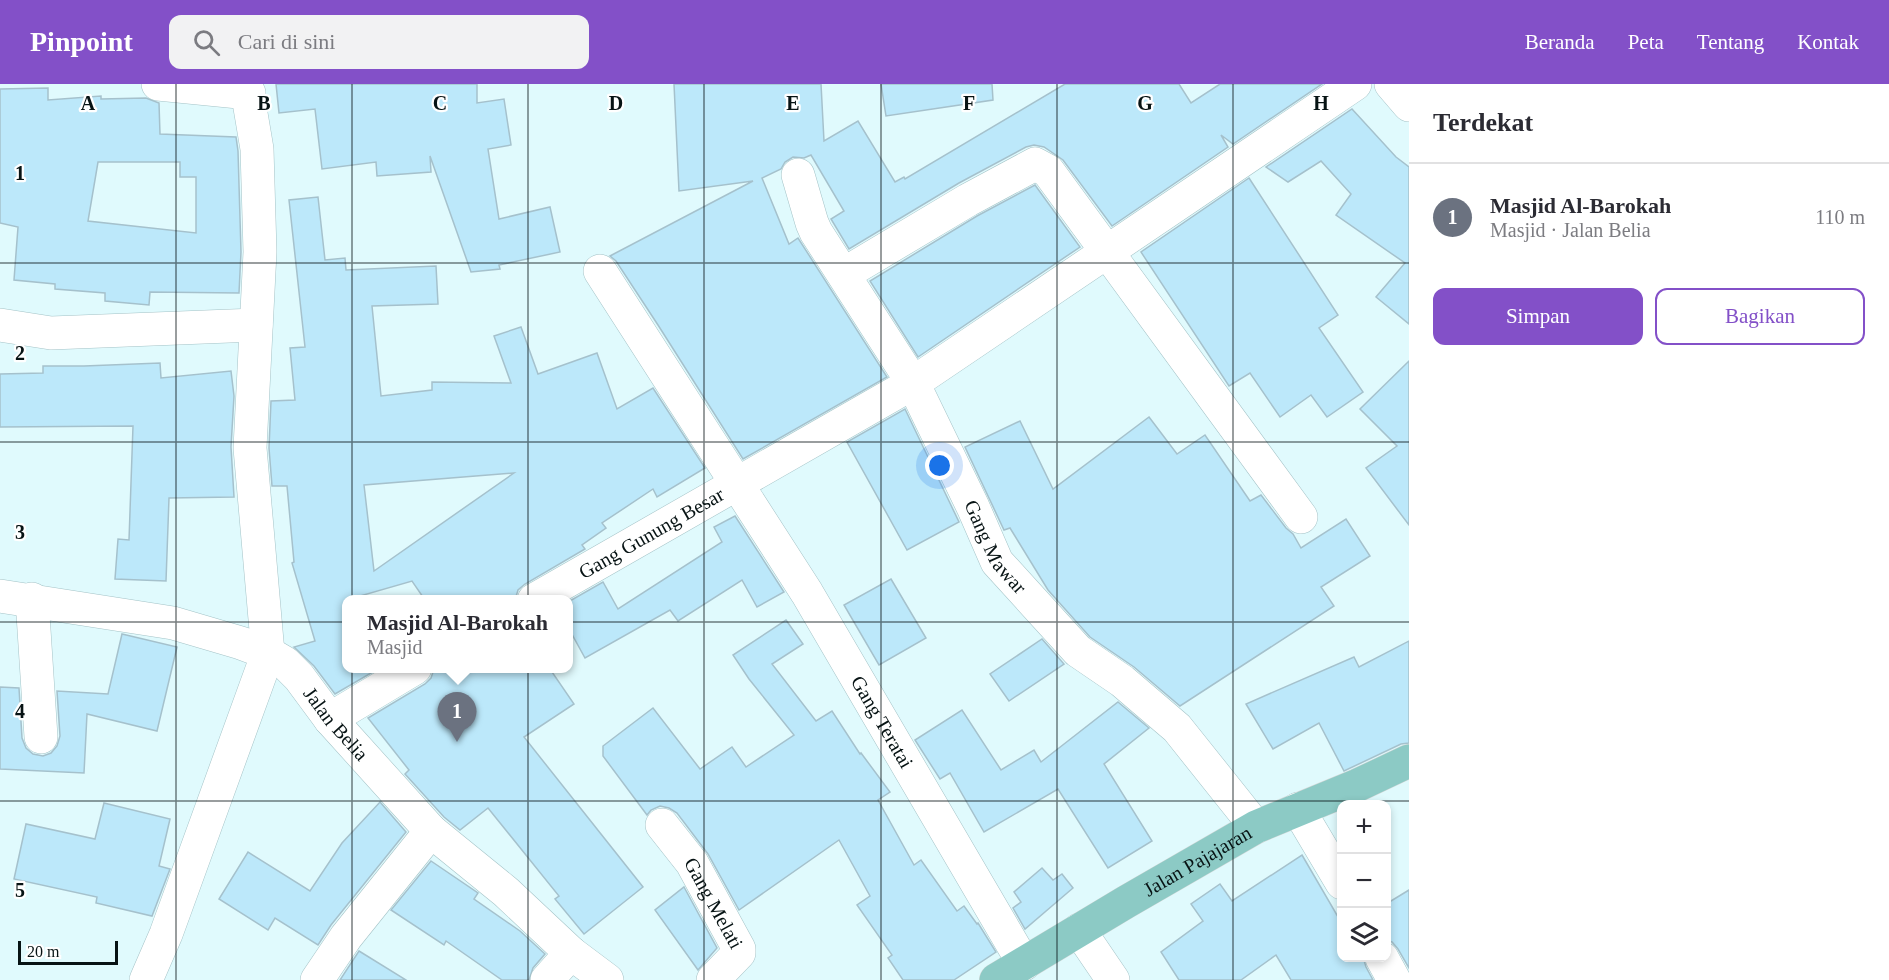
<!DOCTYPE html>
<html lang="id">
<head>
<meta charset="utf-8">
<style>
	:root { --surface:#fff; --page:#f2f2f3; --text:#2b2b33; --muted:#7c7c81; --line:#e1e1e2; --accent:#8350c8 }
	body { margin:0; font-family:"Times New Roman",serif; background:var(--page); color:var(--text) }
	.controls { position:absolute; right:18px; bottom:18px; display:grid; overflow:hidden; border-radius:12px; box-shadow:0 3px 9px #0003 }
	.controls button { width:54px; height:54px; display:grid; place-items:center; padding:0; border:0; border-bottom:2px solid var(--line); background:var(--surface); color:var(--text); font:30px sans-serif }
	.scale { position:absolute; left:18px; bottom:15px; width:100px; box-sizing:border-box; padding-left:6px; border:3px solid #071314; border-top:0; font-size:16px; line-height:21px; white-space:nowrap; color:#071314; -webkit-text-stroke:4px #fff; paint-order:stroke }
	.you { position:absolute; left:940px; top:382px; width:21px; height:21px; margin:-15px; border:4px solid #fff; border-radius:50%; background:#1a73e8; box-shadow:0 0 0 9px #1a73e833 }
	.badge { display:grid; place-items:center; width:39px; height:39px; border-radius:50%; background:var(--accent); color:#fff; font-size:20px; font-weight:700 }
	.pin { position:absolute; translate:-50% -50px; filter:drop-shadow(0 2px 3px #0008) }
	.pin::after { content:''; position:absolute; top:32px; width:21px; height:18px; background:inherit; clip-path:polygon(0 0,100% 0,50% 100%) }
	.popup { position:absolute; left:342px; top:511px; width:231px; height:78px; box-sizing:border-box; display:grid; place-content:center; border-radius:12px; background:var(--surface); filter:drop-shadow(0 2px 4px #0005); font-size:20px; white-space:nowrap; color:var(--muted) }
	.popup b { font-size:22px; color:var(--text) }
	.popup::after { content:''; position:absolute; left:50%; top:100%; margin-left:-12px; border:12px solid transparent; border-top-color:var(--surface) }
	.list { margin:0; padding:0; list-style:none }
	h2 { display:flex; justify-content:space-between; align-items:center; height:78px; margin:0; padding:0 24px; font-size:26px }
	h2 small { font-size:20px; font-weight:400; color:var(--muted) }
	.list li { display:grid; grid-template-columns:39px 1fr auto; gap:18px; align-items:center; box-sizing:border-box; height:108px; padding:0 24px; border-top:2px solid var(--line) }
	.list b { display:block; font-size:22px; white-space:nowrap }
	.list p { margin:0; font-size:20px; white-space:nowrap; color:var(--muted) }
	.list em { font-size:20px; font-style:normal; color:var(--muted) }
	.actions { display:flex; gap:12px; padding:18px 24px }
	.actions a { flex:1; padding:14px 0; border:2px solid var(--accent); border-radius:12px; text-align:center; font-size:21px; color:var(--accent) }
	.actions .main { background:var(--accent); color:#fff }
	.icon { flex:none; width:33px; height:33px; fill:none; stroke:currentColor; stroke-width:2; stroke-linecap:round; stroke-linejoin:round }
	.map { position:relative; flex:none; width:1409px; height:896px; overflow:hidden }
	header { display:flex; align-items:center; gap:36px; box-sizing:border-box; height:84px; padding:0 30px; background:var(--accent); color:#fff }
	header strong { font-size:28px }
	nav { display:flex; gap:33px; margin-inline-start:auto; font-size:21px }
	.search { width:420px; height:54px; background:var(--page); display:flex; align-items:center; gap:15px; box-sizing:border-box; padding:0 21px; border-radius:12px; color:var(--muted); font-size:22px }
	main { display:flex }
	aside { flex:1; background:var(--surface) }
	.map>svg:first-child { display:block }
</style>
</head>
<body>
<header>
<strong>Pinpoint</strong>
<div class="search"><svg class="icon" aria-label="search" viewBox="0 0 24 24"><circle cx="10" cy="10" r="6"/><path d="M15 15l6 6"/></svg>Cari di sini</div>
<nav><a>Beranda</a><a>Peta</a><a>Tentang</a><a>Kontak</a></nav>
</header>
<main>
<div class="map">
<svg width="1409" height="896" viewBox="0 0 1409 896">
	<rect width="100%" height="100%" fill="#e0fafd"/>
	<!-- building -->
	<g fill="#bce8fa" stroke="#a5c1cc" stroke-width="1.5" fill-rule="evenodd">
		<polygon points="276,0 477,0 477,19 504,15 511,61 488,65 499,135 550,123 560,168 499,181 500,185 471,188 430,72 431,88 377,92 376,78 322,85 315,25 279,29"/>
		<polygon points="674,0 821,0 824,57 858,37 895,98 904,93 905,95 1065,0 1179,0 1191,19 1220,0 1322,0 1233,60 1221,51 1228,63 1112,142 1063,76 1044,63 1034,61 1026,63 959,99 849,165 831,135 844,127 811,71 804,74 793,73 785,78 781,85 762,94 789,160 798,154 887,293 743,375 658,241 616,177 610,172 753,97 679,107"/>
		<polygon points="881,0 992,0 993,16 886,32"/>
		<path d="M48,4V16L101,12V15L146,14L159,19L160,50L236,53L238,67L241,168L239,209L150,208L149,221L105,217V209L55,205V200L14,196L18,143L0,139V5ZM98,78H180V93H196V149L88,137Z"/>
		<polygon points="1352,25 1396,73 1409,83 1409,240 1376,213 1405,179 1336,131 1351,110 1321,77 1288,98 1266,83"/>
		<polygon points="1249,94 1338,231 1319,244 1363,308 1327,333 1311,311 1280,333 1250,289 1229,302 1141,168"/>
		<polygon points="1035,101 1080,163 918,273 870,197 977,132"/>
		<path d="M318,113L325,176L345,174L346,186L436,182L438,220L372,222L381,312L432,306V298L511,299L494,252L521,243L538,290L597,269L617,325L653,304L705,384L657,413L653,405L602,439L606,444L582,461L585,465L525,500L518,506L515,516H425L412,497L346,516V585H378L335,610L314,582L294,563L315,557L292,479L294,478L287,402H272L269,364L271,317L295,316L290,264L305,263L289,116ZM514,389L374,487L364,401Z"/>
		<polygon points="1409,277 1409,441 1366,384 1397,362 1360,325"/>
		<polygon points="160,279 161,294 231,287 234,312 231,363 234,413 169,414 166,497 115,495 118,455 129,456 133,342 0,343 0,290 43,289 43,282 84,282"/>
		<polygon points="905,325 959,438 907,466 847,358"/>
		<polygon points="1149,333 1177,370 1205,351 1250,417 1261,411 1286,444 1293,450 1301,464 1346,435 1370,472 1321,503 1334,522 1180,622 1134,583 1090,553 1048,506 1010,444 1004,446 965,363 1020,337 1053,405"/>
		<polygon points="735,432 784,508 757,523 742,496 678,537 670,526 585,574 568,543 568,518 603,498 618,525 722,458 714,443"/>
		<polygon points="891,495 926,554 879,581 844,521"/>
		<polygon points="786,536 803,560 772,580 816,637 832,627 860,670 861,669 890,708 878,716 914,781 921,776 957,827 964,822 977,840 978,839 996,868 954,896 903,896 888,874 892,871 857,821 870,812 839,756 739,826 708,770 677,729 669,724 660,722 651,726 647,731 603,672 603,662 653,624 700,685 732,663 746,683 794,651 749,595 733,571"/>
		<polygon points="122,550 177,563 157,647 87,630 84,689 0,685 0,603 19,604 22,654 26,664 33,670 43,672 51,669 57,662 60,652 57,607 108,610"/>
		<polygon points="1042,555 1064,580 1009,617 990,590"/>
		<polygon points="1409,557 1409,659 1401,660 1344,687 1319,639 1273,665 1246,620 1354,573 1359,583"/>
		<polygon points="434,585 550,585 574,620 524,653 643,803 584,850 555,815 559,812 488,724 460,746 444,733 405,690 409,686 368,634 425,600 431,594"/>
		<polygon points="1118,618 1149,644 1104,680 1152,757 1108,784 1058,705 984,748 950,689 940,695 915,656 962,626 1001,686 1034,666 1041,678"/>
		<polygon points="380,718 406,748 331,841 318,861 275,834 268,846 219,815 248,768 310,807 342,759"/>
		<polygon points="104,719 170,735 159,782 170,785 152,832 96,819 97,813 14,795 26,740 95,755"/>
		<polygon points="1302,771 1341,838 1341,873 1363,873 1366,883 1373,896 1291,896 1276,871 1241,896 1179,896 1161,868 1203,837 1191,820 1220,800 1232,817"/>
		<polygon points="431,777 478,809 474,815 520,847 545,870 533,884 529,896 502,896 446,857 444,861 391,826"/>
		<polygon points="1042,784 1053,796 1062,790 1073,804 1025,845 1013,824 1021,818 1014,808"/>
		<polygon points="684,803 717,864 698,886 655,826"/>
		<polygon points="1409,806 1409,884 1398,865 1392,858 1386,856 1386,820"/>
		<polygon points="359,867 406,896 340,896"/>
	</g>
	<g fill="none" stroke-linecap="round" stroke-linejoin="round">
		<!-- minor casing -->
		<g stroke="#a4c3c7" stroke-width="34">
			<g id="minor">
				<polyline points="158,0 249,9"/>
				<polyline points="1391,0 1409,21"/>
				<path id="s1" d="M798,91L812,139L816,148L913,299L973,423L997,478L1078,567L1122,597L1177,644L1256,743"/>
				<path id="s2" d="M600,187L807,509L1024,880"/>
				<polyline points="844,190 968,116 1035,80 1048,87 1301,433"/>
				<polyline points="0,241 51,249 256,241"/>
				<path id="s3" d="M0,512L173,539L241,559L268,569L285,579L299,593L330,635L431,747L506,808L571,869L607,896"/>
				<polyline points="32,515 41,653"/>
				<path id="s4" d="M534,516L913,299L1355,0"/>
				<polyline points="330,635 415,584"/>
				<polyline points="1298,725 1342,799"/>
				<path id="s5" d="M662,741L692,779L739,865V869L713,896"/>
				<polyline points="1079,846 1113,896"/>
				<polyline points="1382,874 1394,896"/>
				<polyline points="146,896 166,850 268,569 250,364 260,168 257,65 246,0"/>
				<polyline points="317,896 346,853 431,747"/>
				<polyline points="547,896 571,869"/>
			</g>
		</g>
		<!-- major casing -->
		<g stroke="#d7d9d9" stroke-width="34">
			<g id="major">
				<path id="s6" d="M996,896L1126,818L1256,743L1358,701L1409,677"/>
			</g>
		</g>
		<!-- minor -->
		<use href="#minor" stroke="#fff" stroke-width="33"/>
		<!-- major -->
		<use href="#major" stroke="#8ccac5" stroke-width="33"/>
	</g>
	<!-- grid -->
	<path fill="none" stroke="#071314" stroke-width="1.5" stroke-opacity="0.55" d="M176,0V896M352,0V896M528,0V896M704,0V896M881,0V896M1057,0V896M1233,0V896M0,179H1409M0,358H1409M0,538H1409M0,717H1409"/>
	<g text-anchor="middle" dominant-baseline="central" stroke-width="4.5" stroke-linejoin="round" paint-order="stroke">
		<!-- street labels -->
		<g font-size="20" fill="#071314" stroke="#fff">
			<text stroke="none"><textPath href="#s4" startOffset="135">Gang Gunung Besar</textPath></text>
			<text stroke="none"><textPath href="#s1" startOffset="423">Gang Mawar</textPath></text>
			<text stroke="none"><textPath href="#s2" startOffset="532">Gang Teratai</textPath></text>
			<text stroke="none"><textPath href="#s3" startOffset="374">Jalan Belia</textPath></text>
			<text stroke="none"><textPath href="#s6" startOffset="234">Jalan Pajajaran</textPath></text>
			<text stroke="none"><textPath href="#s5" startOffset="94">Gang Melati</textPath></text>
		</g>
	</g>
	<g font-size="20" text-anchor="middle" font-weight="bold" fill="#071314" stroke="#fff" stroke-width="4.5" stroke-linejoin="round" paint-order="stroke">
		<text x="88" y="26">A</text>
		<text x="264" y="26">B</text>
		<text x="440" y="26">C</text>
		<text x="616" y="26">D</text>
		<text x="793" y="26">E</text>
		<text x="969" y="26">F</text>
		<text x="1145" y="26">G</text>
		<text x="1321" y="26">H</text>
		<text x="20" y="96">1</text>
		<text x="20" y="276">2</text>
		<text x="20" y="455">3</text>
		<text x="20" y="634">4</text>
		<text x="20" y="813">5</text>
	</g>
</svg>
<div class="controls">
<button>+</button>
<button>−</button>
<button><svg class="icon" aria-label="layers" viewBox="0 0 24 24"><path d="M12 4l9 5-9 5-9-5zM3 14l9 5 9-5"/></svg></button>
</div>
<div class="scale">20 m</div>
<div class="you"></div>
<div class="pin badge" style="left:457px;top:658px;background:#6b7280">1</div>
<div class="popup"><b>Masjid Al-Barokah</b>Masjid</div>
</div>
<aside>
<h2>Terdekat<small></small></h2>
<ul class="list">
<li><span class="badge" style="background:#6b7280">1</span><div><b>Masjid Al-Barokah</b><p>Masjid · Jalan Belia</p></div><em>110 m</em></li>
</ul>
<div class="actions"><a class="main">Simpan</a><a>Bagikan</a></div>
</aside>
</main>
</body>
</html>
